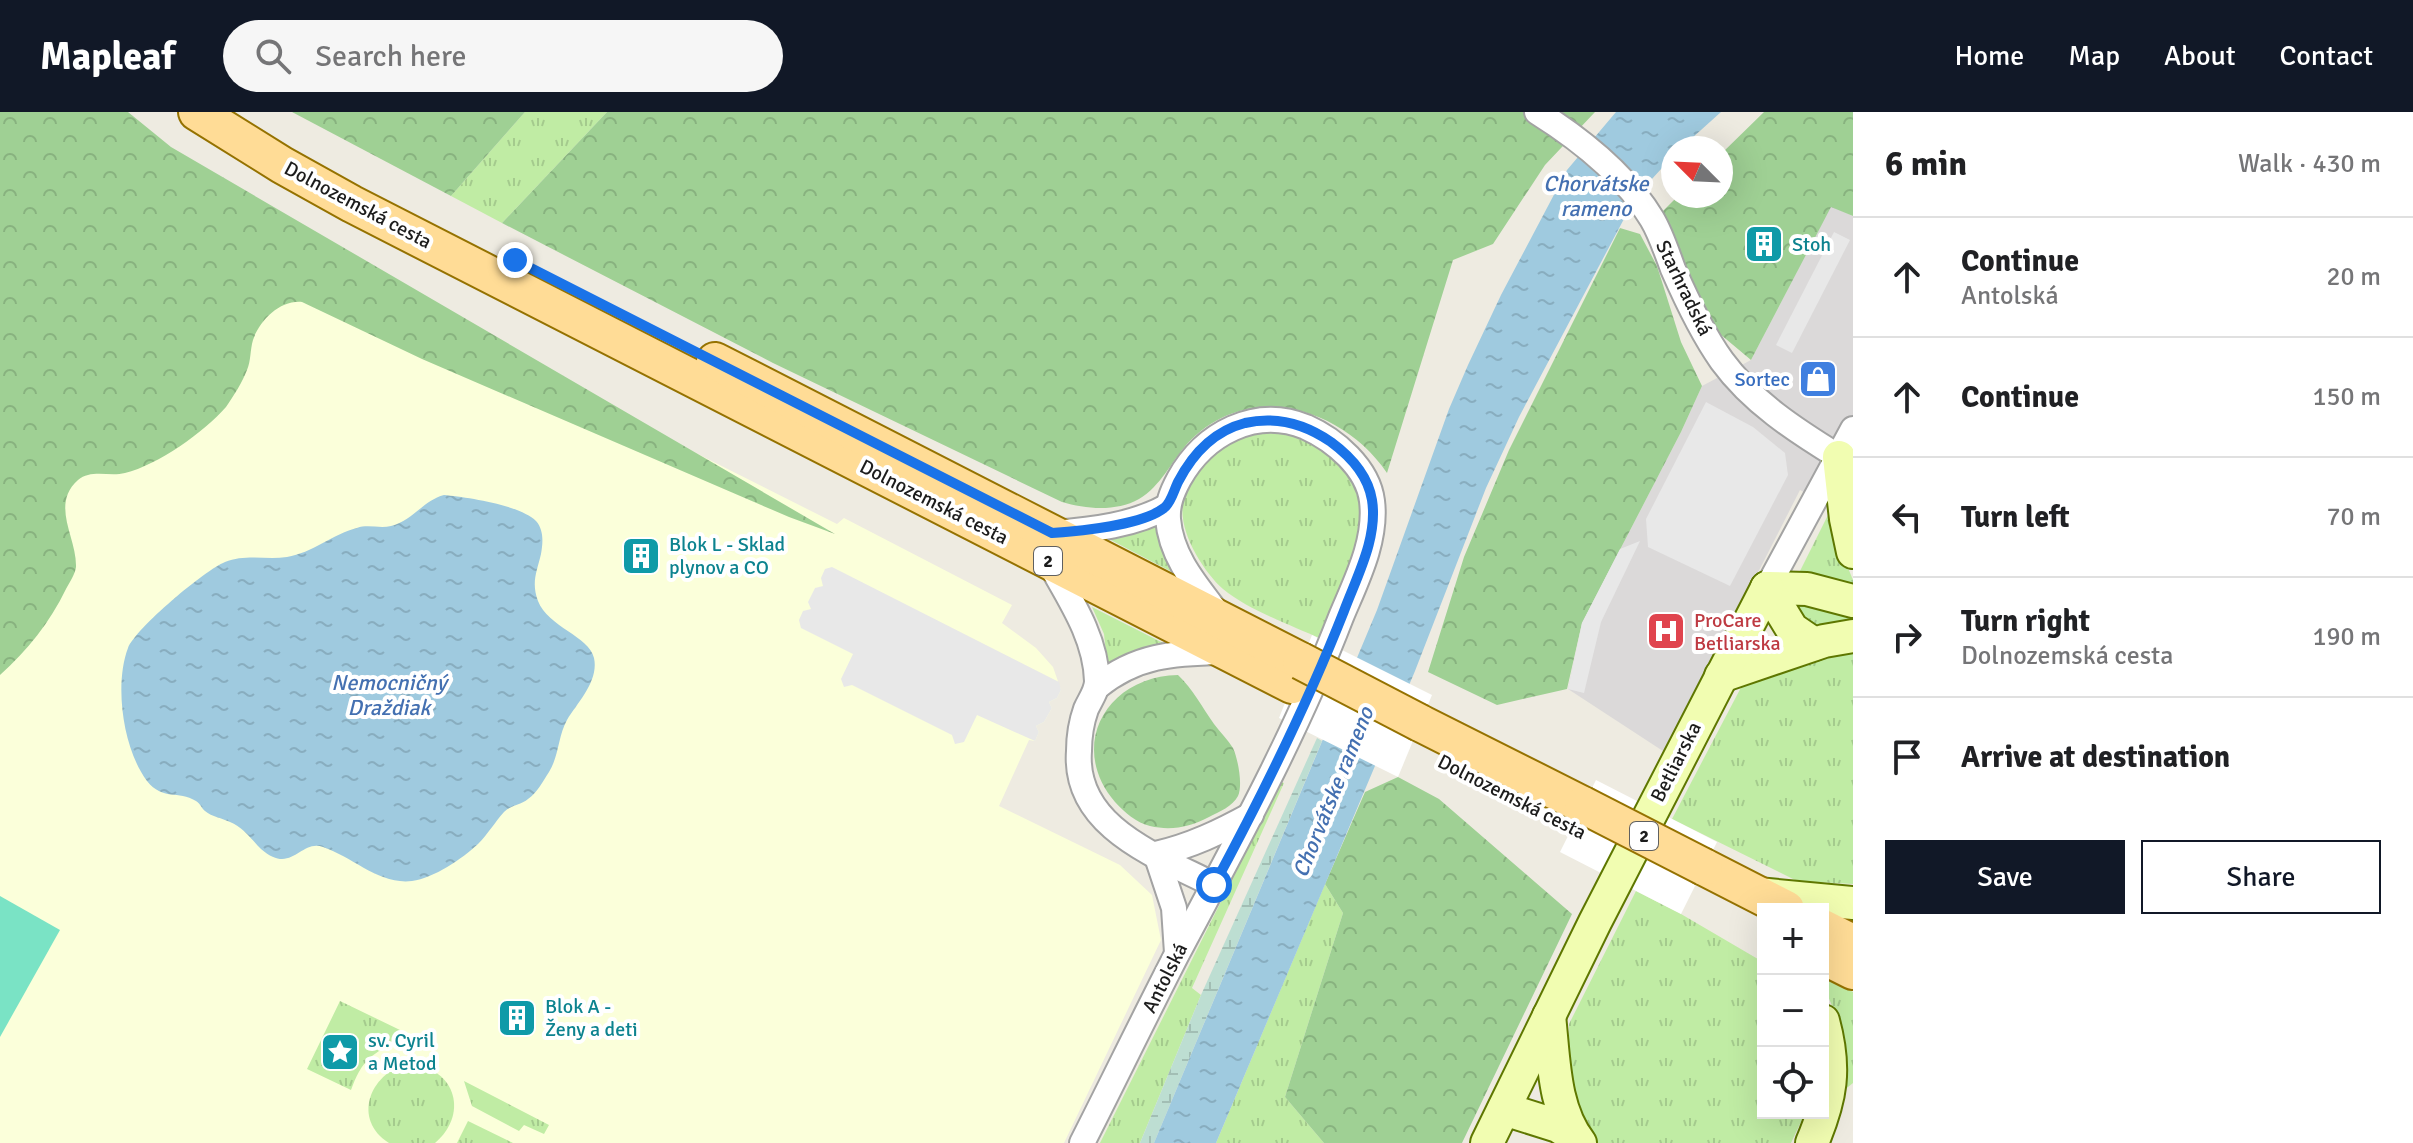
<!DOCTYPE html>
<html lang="en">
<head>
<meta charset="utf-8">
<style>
	:root { --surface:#fff; --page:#f6f6f6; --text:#202124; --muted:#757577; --line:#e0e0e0; --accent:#111827 }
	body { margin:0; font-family:Signika,sans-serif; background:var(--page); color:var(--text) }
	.controls { position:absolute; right:24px; bottom:24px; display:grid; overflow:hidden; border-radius:0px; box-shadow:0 8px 32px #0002 }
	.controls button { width:72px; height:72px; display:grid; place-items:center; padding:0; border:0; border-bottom:2px solid var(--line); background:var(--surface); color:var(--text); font:40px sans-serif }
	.compass { position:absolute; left:1661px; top:24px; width:72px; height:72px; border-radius:50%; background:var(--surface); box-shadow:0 8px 32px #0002; rotate:294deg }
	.stop { position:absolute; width:24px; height:24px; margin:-18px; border:6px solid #1a73e8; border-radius:50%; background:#fff }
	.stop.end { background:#1a73e8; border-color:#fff; box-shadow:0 2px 8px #0008 }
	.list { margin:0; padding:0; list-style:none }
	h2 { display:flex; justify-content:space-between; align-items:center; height:104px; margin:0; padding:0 32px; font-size:34px }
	h2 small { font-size:26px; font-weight:400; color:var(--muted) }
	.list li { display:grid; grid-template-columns:52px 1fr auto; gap:24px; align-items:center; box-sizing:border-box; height:120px; padding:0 32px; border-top:2px solid var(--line) }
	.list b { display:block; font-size:30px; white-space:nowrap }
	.list p { margin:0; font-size:26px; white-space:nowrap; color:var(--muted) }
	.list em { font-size:26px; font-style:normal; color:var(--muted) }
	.actions { display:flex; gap:16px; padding:24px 32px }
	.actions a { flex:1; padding:18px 0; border:2px solid var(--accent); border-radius:0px; text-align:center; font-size:28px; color:var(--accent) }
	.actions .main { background:var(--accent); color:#fff }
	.icon { flex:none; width:44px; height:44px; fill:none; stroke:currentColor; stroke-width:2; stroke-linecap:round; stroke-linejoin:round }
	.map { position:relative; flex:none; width:1853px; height:1031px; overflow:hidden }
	header { display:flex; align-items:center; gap:48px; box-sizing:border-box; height:112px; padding:0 40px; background:var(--accent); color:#fff }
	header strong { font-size:38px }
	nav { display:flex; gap:44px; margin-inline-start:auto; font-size:28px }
	.search { width:560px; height:72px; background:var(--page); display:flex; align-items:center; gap:20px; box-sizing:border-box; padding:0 28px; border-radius:44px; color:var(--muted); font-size:30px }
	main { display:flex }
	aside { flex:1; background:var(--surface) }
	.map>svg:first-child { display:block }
</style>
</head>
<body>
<header>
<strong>Mapleaf</strong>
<div class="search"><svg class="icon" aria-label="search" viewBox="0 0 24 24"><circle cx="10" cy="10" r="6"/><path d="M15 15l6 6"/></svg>Search here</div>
<nav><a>Home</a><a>Map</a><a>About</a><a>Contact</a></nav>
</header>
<main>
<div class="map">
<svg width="1853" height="1031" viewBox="0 0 1853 1031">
	<defs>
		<pattern id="grass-tufts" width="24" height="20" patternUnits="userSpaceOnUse" patternTransform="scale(2)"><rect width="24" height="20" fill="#c0eca4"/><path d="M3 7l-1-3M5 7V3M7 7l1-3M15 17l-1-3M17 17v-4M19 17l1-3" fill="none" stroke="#a4ca8d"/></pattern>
		<pattern id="forest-crowns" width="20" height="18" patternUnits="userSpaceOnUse" patternTransform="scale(2)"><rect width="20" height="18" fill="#9fd094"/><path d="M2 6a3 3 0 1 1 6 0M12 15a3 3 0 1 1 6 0" fill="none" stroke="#88b27f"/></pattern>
		<pattern id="wetland-marsh" width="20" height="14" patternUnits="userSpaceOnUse" patternTransform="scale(2)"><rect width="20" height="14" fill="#bdded2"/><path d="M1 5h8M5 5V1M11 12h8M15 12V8" fill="none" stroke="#a2beb4"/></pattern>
		<pattern id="water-ripples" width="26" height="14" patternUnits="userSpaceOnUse" patternTransform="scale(2)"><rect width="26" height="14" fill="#9fcadf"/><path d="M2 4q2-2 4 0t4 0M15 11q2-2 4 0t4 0" fill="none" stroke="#88adbf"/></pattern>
	</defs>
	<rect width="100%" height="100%" fill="#eeebe1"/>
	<!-- residential -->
	<polygon fill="#dbd9d9" points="1831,94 1853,104 1853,419 1832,395 1800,378 1666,641 1568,577 1582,511 1681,320 1702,274 1751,248"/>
	<!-- education -->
	<polygon fill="#fbffda" points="132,58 837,412 844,406 1012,493 1002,511 1036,536 1053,555 1061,578 1057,586 1049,590 1052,596 1044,610 1036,614 1039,620 1035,629 1029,628 999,694 1120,753 1152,783 1161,828 1064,1031 0,1031 0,256"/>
	<!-- grass -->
	<g fill="url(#grass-tufts)">
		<polygon points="525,0 607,0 502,111 451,84"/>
		<path d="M1265,319C1289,321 1307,328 1327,342C1393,388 1344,471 1321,527C1291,513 1248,498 1223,477C1203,459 1178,419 1183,391C1189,351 1228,325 1265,319Z"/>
		<polygon points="1832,395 1839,434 1853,468 1853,482 1795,469"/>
		<polygon points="1161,408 1172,460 1105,425"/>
		<polygon points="1810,485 1853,498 1853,517 1810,514 1786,493"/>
		<polygon points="1092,495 1165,532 1136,538 1107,551 1104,522"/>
		<polygon points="1853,535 1853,772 1797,769 1672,707 1747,564"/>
		<polygon points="1281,670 1284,671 1192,876 1201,883 1140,1031 1100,1031"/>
		<polygon points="1325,772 1343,801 1285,985 1324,1031 1216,1031"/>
		<polygon points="1636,779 1681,802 1763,850 1763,1001 1805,1001 1791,1031 1596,1031 1582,1012 1569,975 1569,912"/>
		<path d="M1823,864L1853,880V971L1843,979C1843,959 1844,939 1841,920C1838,901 1823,880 1823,864Z"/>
		<path d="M340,889L400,918C392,933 384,935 372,944C360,954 356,965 351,978L307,957Z"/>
		<path d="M407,952C453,953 471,1000 435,1031H389C352,1008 369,962 407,952Z"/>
		<polygon points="464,969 549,1013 544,1022 524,1013 519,1019 472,994"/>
		<polygon points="468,1009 513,1031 457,1031"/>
	</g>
	<!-- forest -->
	<g fill="url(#forest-crowns)">
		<path d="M0,0H128L171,35L835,422L789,405L422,247L302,190C280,188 260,208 253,228C250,238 251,249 247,258C243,269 233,285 226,295C204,320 158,353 125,361C110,365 91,357 78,368C50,393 77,426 76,455C75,462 70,470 66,477C50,510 27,539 0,563Z"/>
		<polygon points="292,0 525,0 451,84"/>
		<path d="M607,0H1595L1545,53L1493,132L1453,148L1387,361C1342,295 1247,267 1187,332C1171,350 1161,374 1139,387C1116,400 1086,397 1062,390L773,251L502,111Z"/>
		<polygon points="1764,0 1853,0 1853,104 1831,95 1751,248 1714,217 1662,100 1678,84 1721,84 1721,42"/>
		<polygon points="1620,116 1640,122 1657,154 1681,230 1702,274 1681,320 1582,511 1567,577 1497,593 1428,560 1464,445 1509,338"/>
		<path d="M1178,563C1193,577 1202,595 1214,612C1220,620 1228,628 1233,636C1238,647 1243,673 1238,684C1233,694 1219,700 1209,705C1190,715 1171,719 1150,714C1137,711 1124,700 1115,690C1067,634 1107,564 1178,563Z"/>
		<polygon points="1398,665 1439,687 1572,802 1462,1031 1324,1031 1285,985 1343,801 1325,772 1365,680"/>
	</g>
	<!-- wetland -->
	<polygon fill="url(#wetland-marsh)" points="1317,626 1322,629 1154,1031 1140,1031 1201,883"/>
	<!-- pitch -->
	<polygon fill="#7ae3c5" points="0,784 60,818 0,925"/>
	<!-- parking -->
	<g fill="#e8e8e8">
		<polygon points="1834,120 1850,128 1792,241 1776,233"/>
		<polygon points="1706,290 1753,315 1785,341 1788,363 1730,474 1648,435 1646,407"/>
		<polygon points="1640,429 1601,510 1584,581 1568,577 1582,511 1620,437"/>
		<polygon points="832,455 1059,570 1061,578 1057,586 1049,590 1052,596 1044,610 1036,614 1039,620 1035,629 977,603 964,630 955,632 952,623 852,573 844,575 841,567 853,542 801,516 799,508 803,499 811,497 808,490 815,476 823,474 821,466 825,457"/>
	</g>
	<!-- water -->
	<g fill="url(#water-ripples)">
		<polygon points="1616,0 1721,0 1681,36 1673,36 1673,44 1651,68 1625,105 1519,305 1486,376 1415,559 1216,1031 1154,1031 1377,498 1449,297 1468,253 1501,183 1567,58"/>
		<path d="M444,383C466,385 520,393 536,409C544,418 543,431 541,442C537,459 531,471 538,489C548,515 589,524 594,546C599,569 578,590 567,608C558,624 559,644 549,660C543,669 537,681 528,687C521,693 511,693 504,700C495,710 488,722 478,732C462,747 434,766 412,769C379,773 353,745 323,735C300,727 292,764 261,737C252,728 243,715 230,710C222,706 212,705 205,699C201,696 201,692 196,689C178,678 163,689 147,669C123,637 114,573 128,536C136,516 205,458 225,450C245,442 267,448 287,445C312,441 333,422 357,416C368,412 380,417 391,414C412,409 424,388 444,383Z"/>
	</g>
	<!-- pier -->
	<g fill="#fff">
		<polygon points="1312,523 1432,583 1398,665 1279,606"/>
		<polygon points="1596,668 1717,730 1681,802 1560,740"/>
	</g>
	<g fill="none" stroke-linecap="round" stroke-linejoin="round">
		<!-- street casing -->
		<g stroke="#a3a3a3" stroke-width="28">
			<g id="street">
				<path d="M1537,0C1580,27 1625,62 1652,107C1661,122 1667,141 1673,157C1687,189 1702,221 1722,249C1752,290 1795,318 1839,345"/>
				<path d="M1054,421C1092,418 1135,413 1168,394"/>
				<path d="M1049,450C1069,486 1096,525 1097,569C1097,579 1090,588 1086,597C1081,611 1079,625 1079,639C1073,716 1160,745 1214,773"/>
				<polyline points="1767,476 1853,317"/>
				<path d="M1097,575C1136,543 1173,541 1222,540"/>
				<path d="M1156,742C1191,734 1220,720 1251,703"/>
				<polyline points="1156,742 1174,796 1177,841"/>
				<path d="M1082,1031C1114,968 1145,904 1177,842C1236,731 1296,622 1341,505C1356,469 1377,429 1372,389C1368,356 1335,328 1306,315C1255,294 1204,322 1179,367C1172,380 1167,392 1168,407C1171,445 1196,473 1218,502"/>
			</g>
		</g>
		<!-- secondary casing -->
		<g stroke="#5e7700" stroke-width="36">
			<g id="secondary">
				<polyline points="1839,345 1846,407 1853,440"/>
				<polyline points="1767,476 1807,477 1853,489"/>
				<polyline points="1767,476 1792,517 1814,532"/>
				<polyline points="1721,564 1824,529 1853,524"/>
				<polyline points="1757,782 1853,791"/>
				<path d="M1549,904C1554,947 1553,996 1580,1031"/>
				<polyline points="1504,997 1558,1014 1575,1025"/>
				<polyline points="1487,1031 1595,810 1767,476"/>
				<path d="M1812,1031C1831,986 1836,957 1823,909"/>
			</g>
		</g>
		<!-- primary casing -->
		<g stroke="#957200" stroke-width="40">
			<g id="primary">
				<polyline points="197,0 282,53 352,92 1292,573"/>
				<polyline points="715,249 1301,549"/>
				<polyline points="1420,611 1583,693"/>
				<polyline points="1704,755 1786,797"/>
				<polyline points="1823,816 1853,831"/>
				<polyline points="1823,844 1853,859"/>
			</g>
		</g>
		<!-- street -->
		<use href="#street" stroke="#fff" stroke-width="24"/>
		<!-- secondary -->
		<use href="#secondary" stroke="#f1fdb1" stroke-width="32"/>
		<!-- primary -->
		<use href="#primary" stroke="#ffdc96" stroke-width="36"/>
		<!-- primary-bridge casing -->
		<g stroke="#957200" stroke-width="40" stroke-linecap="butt">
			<g id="primary-bridge">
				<polyline points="1301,549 1420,611"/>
				<polyline points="1583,693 1704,755"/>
			</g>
		</g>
		<!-- primary-bridge -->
		<use href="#primary-bridge" stroke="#ffdc96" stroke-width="36"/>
	</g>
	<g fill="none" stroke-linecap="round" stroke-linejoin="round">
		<!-- route -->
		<path stroke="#1a73e8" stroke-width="10" d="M515,148L1052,421C1081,419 1142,413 1164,396C1171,391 1174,378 1178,370C1192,343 1214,319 1245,311C1276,304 1305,312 1331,330C1350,344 1368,363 1372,388C1378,426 1357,464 1344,499C1307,593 1262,684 1214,773"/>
	</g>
	<!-- icons -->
	<defs>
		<g id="building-square" transform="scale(2)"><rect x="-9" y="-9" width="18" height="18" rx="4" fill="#0f9aa8" stroke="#fff"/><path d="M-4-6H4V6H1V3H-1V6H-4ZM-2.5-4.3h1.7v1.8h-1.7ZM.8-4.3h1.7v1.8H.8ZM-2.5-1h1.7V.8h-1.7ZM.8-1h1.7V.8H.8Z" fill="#fff"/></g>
		<g id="shop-square" transform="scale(2)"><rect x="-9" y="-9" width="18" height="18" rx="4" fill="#3f7fe0" stroke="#fff"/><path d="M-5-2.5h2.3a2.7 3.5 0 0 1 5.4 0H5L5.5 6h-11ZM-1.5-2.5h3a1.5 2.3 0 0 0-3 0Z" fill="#fff"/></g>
		<g id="hospital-square" transform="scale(2)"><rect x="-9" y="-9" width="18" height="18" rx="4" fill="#e0444e" stroke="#fff"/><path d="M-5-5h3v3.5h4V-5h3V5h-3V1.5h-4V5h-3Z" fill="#fff"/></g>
		<g id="sight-square" transform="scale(2)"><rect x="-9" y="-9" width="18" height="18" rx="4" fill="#0f9aa8" stroke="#fff"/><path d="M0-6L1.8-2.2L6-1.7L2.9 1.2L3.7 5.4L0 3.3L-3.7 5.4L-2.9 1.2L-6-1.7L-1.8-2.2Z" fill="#fff"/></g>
	</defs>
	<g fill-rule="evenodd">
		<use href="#building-square" x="1764" y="132"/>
		<use href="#shop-square" x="1818" y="267"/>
		<use href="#building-square" x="641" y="444"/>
		<use href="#hospital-square" x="1666" y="519"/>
		<use href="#building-square" x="517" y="906"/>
		<use href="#sight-square" x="340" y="940"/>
	</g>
	<g text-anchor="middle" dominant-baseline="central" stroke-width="8" stroke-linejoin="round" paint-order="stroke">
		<!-- shield labels -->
		<g fill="#fff" stroke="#606060" stroke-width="2">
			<rect x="1034" y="435" width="28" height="28" rx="6"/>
			<rect x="1630" y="710" width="28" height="28" rx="6"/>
		</g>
		<g font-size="18" font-weight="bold" fill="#1c1c1c">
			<text x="1048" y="449">2</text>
			<text x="1644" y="724">2</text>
		</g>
		<!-- street labels -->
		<g font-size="20" fill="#1c1c1c" stroke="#fff">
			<text transform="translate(358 93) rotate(28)">Dolnozemská cesta</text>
			<text transform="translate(1684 176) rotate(64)">Starhradská</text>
			<text transform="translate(934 390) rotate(27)">Dolnozemská cesta</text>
			<text transform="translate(1676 650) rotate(-63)">Betliarska</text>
			<text transform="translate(1512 685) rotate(27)">Dolnozemská cesta</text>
			<text transform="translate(1165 866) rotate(-63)">Antolská</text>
		</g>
		<!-- culture labels -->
		<g font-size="20" fill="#0d838f" stroke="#fff" text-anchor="start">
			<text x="1792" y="132">Stoh</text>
			<text x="669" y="432">Blok L - Sklad<tspan x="669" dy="23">plynov a CO</tspan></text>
			<text x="545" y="894">Blok A -<tspan x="545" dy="23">Ženy a deti</tspan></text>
			<text x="368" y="928">sv. Cyril<tspan x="368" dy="23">a Metod</tspan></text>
		</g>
		<!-- shop labels -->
		<g font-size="20" fill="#366cbe" stroke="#fff" text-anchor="end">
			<text x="1790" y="267">Sortec</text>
		</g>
		<!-- health labels -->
		<g font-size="20" fill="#be3a42" stroke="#fff" text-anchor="start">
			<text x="1694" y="508">ProCare<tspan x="1694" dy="23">Betliarska</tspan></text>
		</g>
		<!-- water labels -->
		<g font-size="22" font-style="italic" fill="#4470b1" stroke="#fff">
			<text x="1596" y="71">Chorvátske<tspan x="1596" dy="25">rameno</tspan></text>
			<text x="389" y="570">Nemocničný<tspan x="389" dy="25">Draždiak</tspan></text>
			<text transform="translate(1333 680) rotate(-68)">Chorvátske rameno</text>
		</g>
	</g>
</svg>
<div class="controls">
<button>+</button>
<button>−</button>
<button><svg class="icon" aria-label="locate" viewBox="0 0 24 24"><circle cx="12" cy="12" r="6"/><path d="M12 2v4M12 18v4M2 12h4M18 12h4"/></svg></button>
</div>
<svg class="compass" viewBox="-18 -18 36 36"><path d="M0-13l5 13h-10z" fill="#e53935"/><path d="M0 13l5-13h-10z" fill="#757577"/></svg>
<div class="stop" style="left:1214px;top:773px"></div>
<div class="stop end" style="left:515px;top:148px"></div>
</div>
<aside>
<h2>6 min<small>Walk · 430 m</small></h2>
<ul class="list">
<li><svg class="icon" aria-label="ahead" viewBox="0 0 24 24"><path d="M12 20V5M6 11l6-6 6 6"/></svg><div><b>Continue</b><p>Antolská</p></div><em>20 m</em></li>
<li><svg class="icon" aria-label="ahead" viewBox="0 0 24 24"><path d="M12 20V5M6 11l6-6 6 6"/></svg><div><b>Continue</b></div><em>150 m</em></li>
<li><svg class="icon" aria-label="left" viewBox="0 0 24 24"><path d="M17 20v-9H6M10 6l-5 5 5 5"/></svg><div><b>Turn left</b></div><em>70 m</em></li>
<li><svg class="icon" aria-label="right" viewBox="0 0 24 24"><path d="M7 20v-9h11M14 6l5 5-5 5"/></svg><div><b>Turn right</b><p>Dolnozemská cesta</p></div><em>190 m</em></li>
<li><svg class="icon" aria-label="arrive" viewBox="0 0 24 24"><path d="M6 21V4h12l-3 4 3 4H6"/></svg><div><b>Arrive at destination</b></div></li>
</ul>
<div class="actions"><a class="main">Save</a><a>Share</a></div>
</aside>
</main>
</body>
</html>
